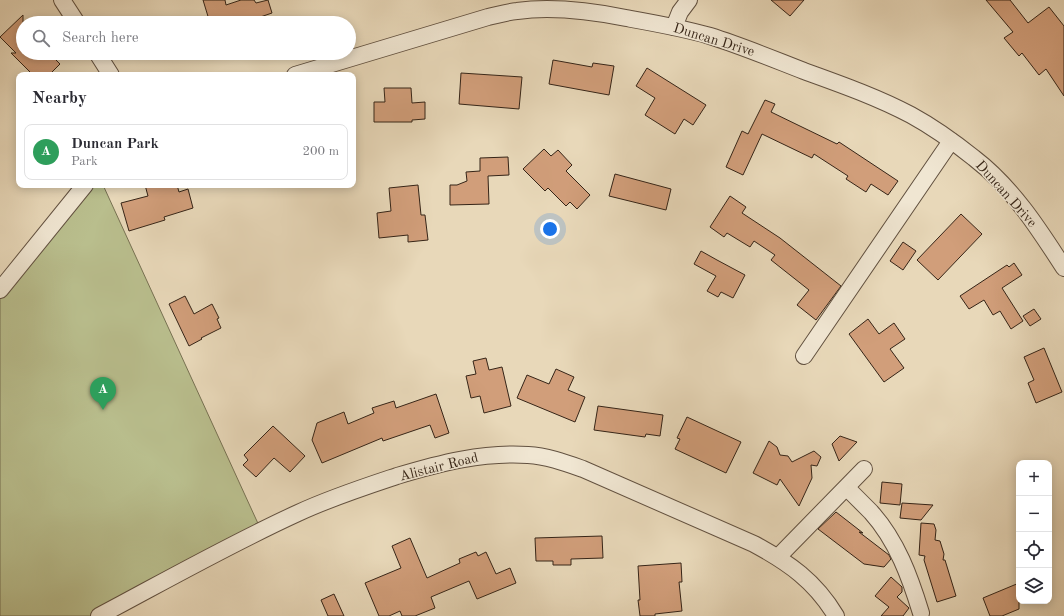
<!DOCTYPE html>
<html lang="en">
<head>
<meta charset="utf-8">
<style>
	:root { --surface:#fff; --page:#f2f2f3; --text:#2b2b33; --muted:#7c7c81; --line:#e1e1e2; --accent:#b45309 }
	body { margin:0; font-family:"Old Standard TT",serif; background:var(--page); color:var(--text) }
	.controls { position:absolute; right:12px; bottom:12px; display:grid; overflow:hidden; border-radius:8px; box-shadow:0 2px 10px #0003 }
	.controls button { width:36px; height:36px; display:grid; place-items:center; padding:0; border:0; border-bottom:1px solid var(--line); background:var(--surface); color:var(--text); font:20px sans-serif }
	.you { position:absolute; left:550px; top:229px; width:14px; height:14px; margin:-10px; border:3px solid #fff; border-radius:50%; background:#1a73e8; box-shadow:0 0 0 6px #1a73e833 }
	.badge { display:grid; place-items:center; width:26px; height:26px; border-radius:50%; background:var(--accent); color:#fff; font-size:13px; font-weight:700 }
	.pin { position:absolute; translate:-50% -33px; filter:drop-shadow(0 1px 2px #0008) }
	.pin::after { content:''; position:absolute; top:21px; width:14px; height:12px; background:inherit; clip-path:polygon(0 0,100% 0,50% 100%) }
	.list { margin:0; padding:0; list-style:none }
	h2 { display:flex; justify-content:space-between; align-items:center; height:52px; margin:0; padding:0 16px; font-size:17px }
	h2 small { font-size:13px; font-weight:400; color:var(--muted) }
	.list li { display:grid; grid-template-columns:26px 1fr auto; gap:12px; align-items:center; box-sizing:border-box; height:56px; margin:0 8px 8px; padding:0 8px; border:1px solid var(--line); border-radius:8px }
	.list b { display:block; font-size:15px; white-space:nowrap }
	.list p { margin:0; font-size:13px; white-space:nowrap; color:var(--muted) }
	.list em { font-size:13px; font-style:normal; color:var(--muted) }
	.icon { flex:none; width:22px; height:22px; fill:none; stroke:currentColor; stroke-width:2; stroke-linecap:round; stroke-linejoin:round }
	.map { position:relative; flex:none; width:1064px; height:616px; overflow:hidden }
	.search { position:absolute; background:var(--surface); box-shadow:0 2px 10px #0003; left:16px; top:16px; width:340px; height:44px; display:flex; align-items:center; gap:10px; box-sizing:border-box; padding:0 14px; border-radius:22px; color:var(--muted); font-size:15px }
	.panel { position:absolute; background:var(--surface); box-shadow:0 2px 10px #0003; left:16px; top:72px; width:340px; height:116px; border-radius:8px }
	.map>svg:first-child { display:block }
</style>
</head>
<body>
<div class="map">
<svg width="1064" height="616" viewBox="0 0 1064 616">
	<rect width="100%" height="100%" fill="#e8d8b9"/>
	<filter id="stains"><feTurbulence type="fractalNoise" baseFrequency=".005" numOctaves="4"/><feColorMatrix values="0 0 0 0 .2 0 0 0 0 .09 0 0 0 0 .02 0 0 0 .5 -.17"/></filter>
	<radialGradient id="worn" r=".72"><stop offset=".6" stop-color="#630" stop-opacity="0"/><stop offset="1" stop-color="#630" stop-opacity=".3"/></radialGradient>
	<!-- green -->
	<polygon fill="#b9be8d" stroke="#777152" points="85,185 103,185 261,530 97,616 0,616 0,290"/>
	<!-- building -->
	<g fill="#d19e7a" stroke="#352417">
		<polygon points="203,0 225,0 226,5 241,0 254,0 256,3 268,0 272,13 243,23 210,23"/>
		<polygon points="771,0 804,0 790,16"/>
		<polygon points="986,0 1010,0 1028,23 1049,7 1064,26 1064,96 1046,69 1039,75 1022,53 1019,56 1004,38 1013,32"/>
		<polygon points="23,15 23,53 49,53 60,64 49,75 33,75 11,53 16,53 0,37"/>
		<polygon points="553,60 592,67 593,63 614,66 609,95 549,84"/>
		<polygon points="647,68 706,105 693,125 684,119 675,134 645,115 655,98 636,86"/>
		<polygon points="461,73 522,77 519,109 459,104"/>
		<polygon points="384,88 411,88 412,103 425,102 425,119 412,120 412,122 374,122 374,102 385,102"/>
		<polygon points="765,100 775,104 771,112 837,144 839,142 898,181 888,195 871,184 866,192 846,179 848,176 814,154 812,158 762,134 743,175 726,167 742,131 748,134"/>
		<polygon points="544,149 551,156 558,150 572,165 566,171 590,195 577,209 570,202 566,206 548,188 545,191 523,169"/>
		<polygon points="508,157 509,175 488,176 489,204 450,205 450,185 457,185 467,181 466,172 480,171 480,158"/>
		<polygon points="615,174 671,189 666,210 609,196"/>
		<polygon points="145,185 177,185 179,192 188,189 193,208 164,217 165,220 129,231 121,203 148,196"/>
		<polygon points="418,185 421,215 425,215 428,240 408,242 408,235 379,238 377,213 391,211 389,188"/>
		<polygon points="730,196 746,207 742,213 780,238 841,286 816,320 797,305 809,290 771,260 775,255 754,241 750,247 727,233 724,237 710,227"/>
		<polygon points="961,214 982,234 938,280 917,260"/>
		<polygon points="903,242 916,251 903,270 890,261"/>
		<polygon points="701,251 717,260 745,275 733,298 721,292 718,297 707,291 716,276 694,264"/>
		<polygon points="1014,263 1022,275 1002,288 1023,321 1011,329 1000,311 993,315 984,300 969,309 960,296 1007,265 1009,267"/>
		<polygon points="185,296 194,314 212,304 219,318 217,319 221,328 201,338 202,339 189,346 169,304"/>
		<polygon points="1034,309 1041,319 1030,326 1023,316"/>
		<polygon points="868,319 879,334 894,323 905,339 890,349 904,368 884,382 849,334"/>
		<polygon points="1044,348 1062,392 1036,403 1028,383 1034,380 1024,357"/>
		<polygon points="486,358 489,370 502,367 511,406 484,413 480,396 471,398 466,376 476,374 473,361"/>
		<polygon points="556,369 574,377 568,390 585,397 575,422 517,398 527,375 549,384"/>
		<polygon points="436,394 449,433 435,438 430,425 383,441 382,438 322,463 312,440 317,423 344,412 348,424 374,413 372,408 394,401 396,408"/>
		<polygon points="598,406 663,415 660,436 646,434 645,437 594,430"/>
		<polygon points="687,417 741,442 726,473 675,449 680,439 677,438"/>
		<polygon points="273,426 305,456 290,472 274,458 256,477 243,465 248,460 244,455"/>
		<polygon points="840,436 857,442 839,461 832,444"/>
		<polygon points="769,441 777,447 780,455 788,456 792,462 814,451 821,457 817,466 811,465 812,478 799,506 780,479 777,485 753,473"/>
		<polygon points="882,482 902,484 900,505 880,503"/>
		<polygon points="902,503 933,505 921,520 900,518"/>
		<polygon points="836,512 863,533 859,532 889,555 891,559 884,567 864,564 818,529"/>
		<polygon points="921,523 934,524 936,530 935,540 940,541 944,554 943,560 945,560 956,596 937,602 924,560 925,556 919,555"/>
		<polygon points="602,536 603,558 571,559 571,565 553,565 553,561 536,561 535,538"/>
		<polygon points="410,538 427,578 460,563 459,559 476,552 478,556 486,552 496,574 510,568 516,583 477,599 469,581 431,597 435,608 415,616 402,616 400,611 389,616 379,616 365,583 401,568 392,546"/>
		<polygon points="681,563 682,582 679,582 682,611 655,614 655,616 640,616 638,600 640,600 638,566"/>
		<polygon points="891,577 902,587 902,592 897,597 909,608 903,616 881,616 889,607 875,596"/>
		<polygon points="1019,583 1019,609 1002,616 990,616 983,598"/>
		<polygon points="334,594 344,616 328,616 321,600"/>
	</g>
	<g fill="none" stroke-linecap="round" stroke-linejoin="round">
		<!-- street casing -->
		<g stroke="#625140" stroke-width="18">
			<g id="street">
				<polyline points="62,0 77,23"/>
				<polyline points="674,27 680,12 689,0"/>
				<polyline points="97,53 111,75"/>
				<path d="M295,75L488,17C497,15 507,12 517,11C553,6 591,11 626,18C654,23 683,28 710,36C742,46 773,59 804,71C840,84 877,97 911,115C933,127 954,142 974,158C1012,187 1039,229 1064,268"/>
				<polyline points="0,290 85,185"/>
				<polyline points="804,356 951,141"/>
				<path d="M847,488C855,496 863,504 871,512C897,541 910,577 921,613"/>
				<polyline points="778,557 864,469"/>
				<path d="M99,616C165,581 230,544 298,513C330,498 364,487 397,476C440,463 483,452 528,455C547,456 566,463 583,469L754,544C789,563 815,581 836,616"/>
			</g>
		</g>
		<!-- street -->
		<use href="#street" stroke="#f0e6d2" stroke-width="16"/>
	</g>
	<g text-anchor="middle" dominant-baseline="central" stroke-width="3" stroke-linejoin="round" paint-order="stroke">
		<!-- street labels -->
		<g font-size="14" fill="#352417" stroke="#f0e6d2">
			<text transform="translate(714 40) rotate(17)">Duncan Drive</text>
			<text transform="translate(1006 194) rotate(48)">Duncan Drive</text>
			<text transform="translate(439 467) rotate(-14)">Alistair Road</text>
		</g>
	</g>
	<rect width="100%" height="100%" filter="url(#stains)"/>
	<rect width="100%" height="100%" fill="url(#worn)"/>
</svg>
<div class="controls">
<button>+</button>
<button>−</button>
<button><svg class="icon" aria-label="locate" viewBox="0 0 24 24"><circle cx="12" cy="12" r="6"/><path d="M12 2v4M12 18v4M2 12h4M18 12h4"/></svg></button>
<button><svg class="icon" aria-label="layers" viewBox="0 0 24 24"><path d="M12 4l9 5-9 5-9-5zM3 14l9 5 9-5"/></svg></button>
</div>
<div class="you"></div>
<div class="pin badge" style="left:103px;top:410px;background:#2e9e5b">A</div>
<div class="search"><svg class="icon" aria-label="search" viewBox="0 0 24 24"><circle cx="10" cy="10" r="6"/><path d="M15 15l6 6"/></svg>Search here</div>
<section class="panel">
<h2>Nearby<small></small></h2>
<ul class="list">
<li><span class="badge" style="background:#2e9e5b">A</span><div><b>Duncan Park</b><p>Park</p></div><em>200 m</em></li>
</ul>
</section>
</div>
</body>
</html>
